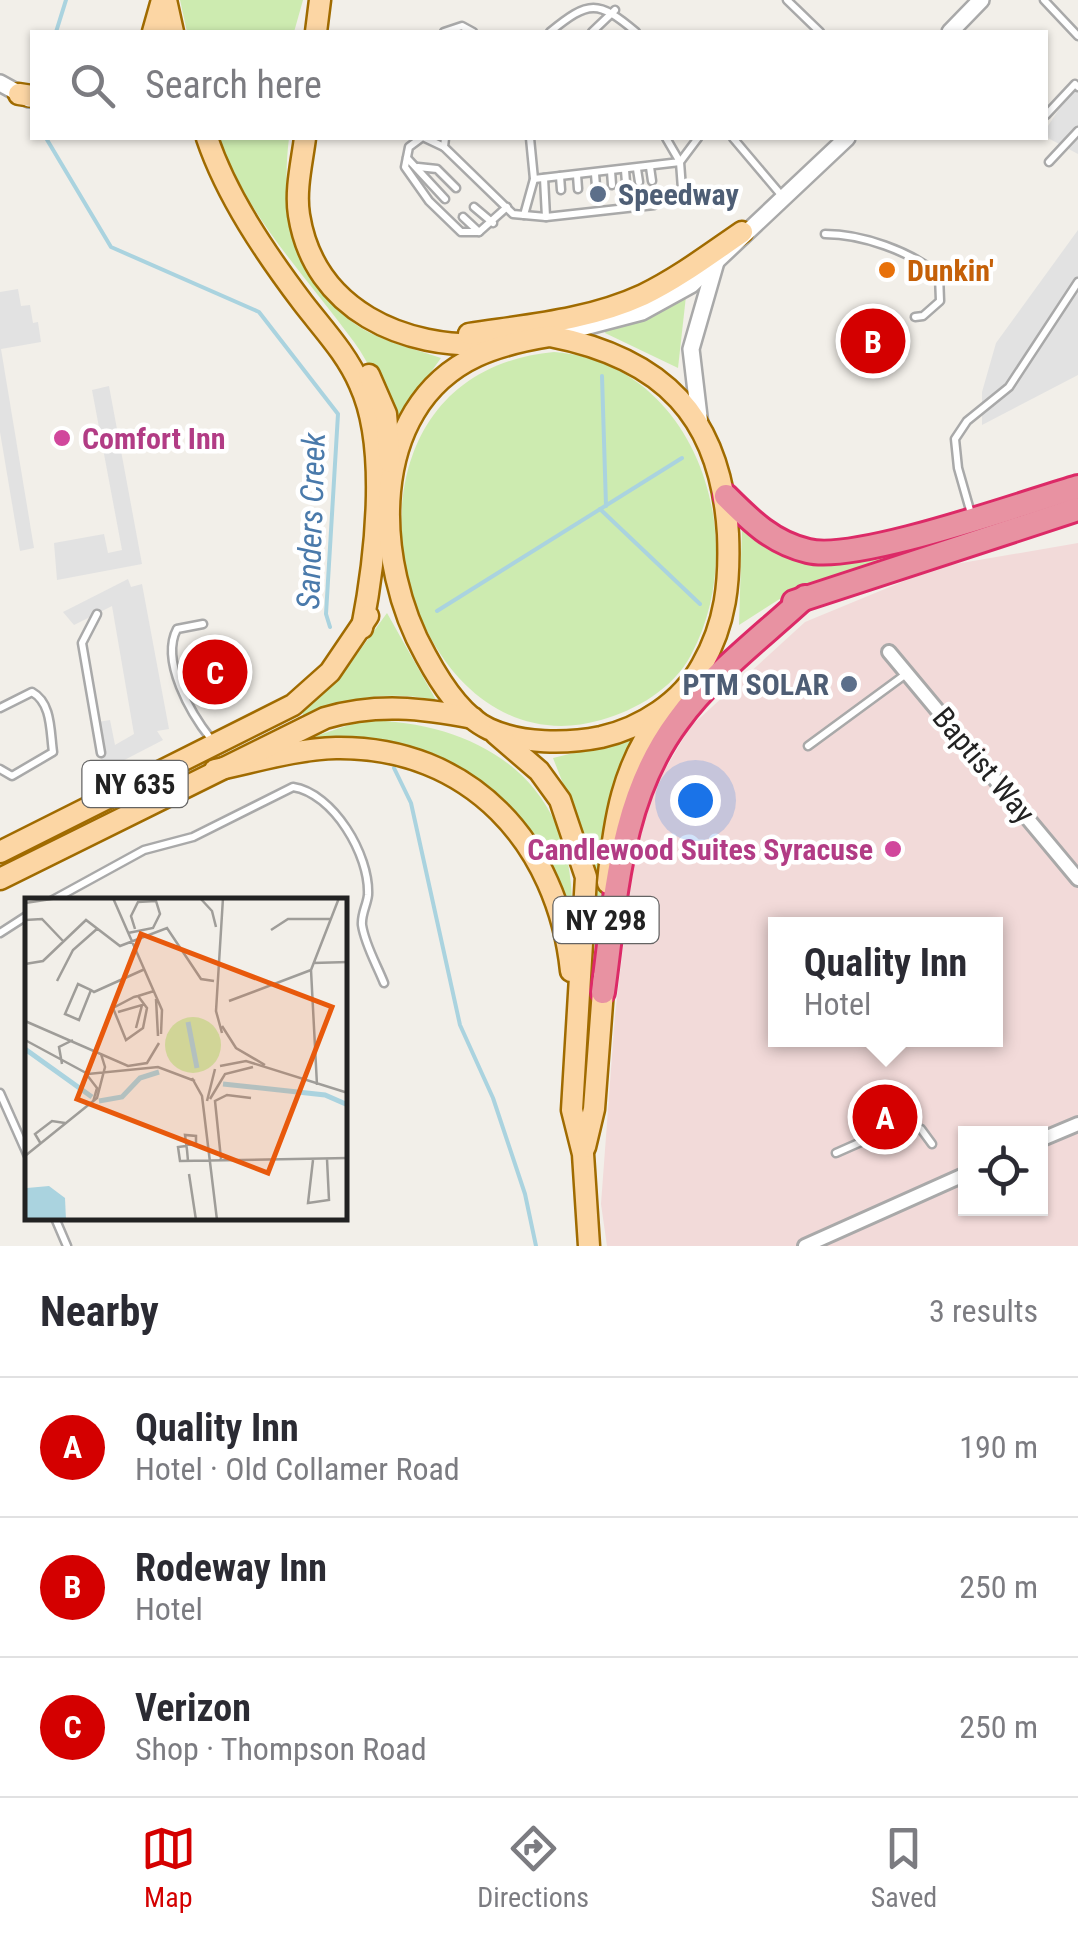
<!DOCTYPE html>
<html lang="en">
<head>
<meta charset="utf-8">
<style>
	:root { --surface:#fff; --page:#f7f7f7; --text:#2b2b33; --muted:#7c7c81; --line:#e1e1e2; --accent:#d40000 }
	body { margin:0; font-family:"Roboto Condensed",sans-serif; background:var(--page); color:var(--text) }
	.controls { position:absolute; right:30px; bottom:30px; display:grid; overflow:hidden; border-radius:0px; box-shadow:0 2px 8px #0004 }
	.controls button { width:90px; height:90px; display:grid; place-items:center; padding:0; border:0; border-bottom:2px solid var(--line); background:var(--surface); color:var(--text); font:50px sans-serif }
	.you { position:absolute; left:695px; top:800px; width:35px; height:35px; margin:-25px; border:8px solid #fff; border-radius:50%; background:#1a73e8; box-shadow:0 0 0 15px #1a73e833 }
	.badge { display:grid; place-items:center; width:65px; height:65px; border-radius:50%; background:var(--accent); color:#fff; font-size:32px; font-weight:700 }
	.pin { position:absolute; translate:-50% -50%; border:5px solid #fff; box-shadow:0 2px 10px #0006 }
	.popup { position:absolute; left:768px; top:917px; width:235px; height:130px; box-sizing:border-box; display:grid; place-content:center; border-radius:0px; background:var(--surface); filter:drop-shadow(0 2px 8px #0005); font-size:32px; white-space:nowrap; color:var(--muted) }
	.popup b { font-size:38px; color:var(--text) }
	.popup::after { content:''; position:absolute; left:50%; top:100%; margin-left:-20px; border:20px solid transparent; border-top-color:var(--surface) }
	.list { margin:0; padding:0; list-style:none }
	h2 { display:flex; justify-content:space-between; align-items:center; height:130px; margin:0; padding:0 40px; font-size:42px }
	h2 small { font-size:32px; font-weight:400; color:var(--muted) }
	.list li { display:grid; grid-template-columns:65px 1fr auto; gap:30px; align-items:center; box-sizing:border-box; height:140px; padding:0 40px; border-top:2px solid var(--line) }
	.list b { display:block; font-size:38px; white-space:nowrap }
	.list p { margin:0; font-size:32px; white-space:nowrap; color:var(--muted) }
	.list em { font-size:32px; font-style:normal; color:var(--muted) }
	.icon { flex:none; width:55px; height:55px; fill:none; stroke:currentColor; stroke-width:2; stroke-linecap:round; stroke-linejoin:round }
	.map { position:relative; flex:none; width:1078px; height:1246px; overflow:hidden }
	.search { position:absolute; background:var(--surface); box-shadow:0 2px 8px #0004; left:30px; right:30px; top:30px; height:110px; display:flex; align-items:center; gap:25px; box-sizing:border-box; padding:0 35px; border-radius:0px; color:var(--muted); font-size:38px }
	.sheet { height:550px; background:var(--surface) }
	nav { display:flex; justify-content:space-around; align-items:center; box-sizing:border-box; height:140px; border-top:2px solid var(--line); background:var(--surface); font-size:28px; color:var(--muted) }
	nav a { display:grid; justify-items:center; gap:5px }
	nav .on { color:var(--accent) }
	.map>svg:first-child { display:block }
</style>
</head>
<body>
<div class="map">
<svg width="1078" height="1246" viewBox="0 0 1078 1246">
	<rect width="100%" height="100%" fill="#f2efe9"/>
	<!-- commercial -->
	<path fill="#f2dad9" fill-rule="evenodd" d="M1078,543V1246H607L601,1204L615,1015L639,814L690,727L805,622L938,567ZM775,924H995V1040H775ZM966,1134H1040V1208H966Z"/>
	<!-- grass -->
	<g fill="#cdebb0">
		<polygon points="180,0 303,0 294,32 187,32"/>
		<path d="M219,138H289C280,212 294,284 361,328C384,342 415,349 441,358L398,418H393C381,392 371,365 354,342C305,275 248,218 219,138Z"/>
		<polygon points="686,296 678,368 605,333 607,328"/>
		<path d="M554,352C697,363 753,540 691,655C673,689 636,710 601,720C398,779 299,376 554,352Z"/>
		<path d="M742,528C801,583 867,559 936,542L797,588L739,625Z"/>
		<path d="M387,613L436,700C391,691 346,696 304,717L300,708L350,664Z"/>
		<path d="M364,720C485,722 575,784 572,913C537,824 483,767 387,743C362,737 335,743 310,738Z"/>
		<polygon points="639,737 609,816 603,900 592,899 586,842 553,758"/>
	</g>
	<!-- parking -->
	<g fill="#e2e2e2">
		<polygon points="1078,80 1078,154 1046,137 1046,129"/>
		<polygon points="1078,230 1078,375 982,425 982,392 996,343"/>
		<polygon points="18,289 21,306 30,305 33,323 38,322 41,342 1,349 34,548 20,551 0,432 0,292"/>
		<polygon points="109,386 142,564 57,580 54,543 104,534 108,553 122,550 92,390"/>
		<polygon points="128,579 131,587 142,584 169,729 157,731 163,740 107,769 98,754 103,751 98,722 110,720 115,745 134,734 112,606 74,625 63,612"/>
	</g>
	<g fill="none" stroke-linecap="round" stroke-linejoin="round">
		<!-- stream -->
		<g stroke="#aad3df" stroke-width="4">
			<polyline points="56,32 66,0"/>
			<polyline points="46,138 111,247 259,312 338,414 326,614 330,627"/>
			<polyline points="602,376 606,506"/>
			<polyline points="600,509 700,604"/>
			<polyline points="437,611 682,458"/>
			<polyline points="394,768 411,803 460,1025 493,1098 525,1194 536,1246"/>
		</g>
		<!-- service casing -->
		<g stroke="#a9a9a9" stroke-width="11">
			<g id="service">
				<polyline points="787,0 820,32"/>
				<polyline points="1044,0 1078,36"/>
				<polyline points="444,32 462,26 473,32"/>
				<path d="M550,32C589,0 598,0 636,32"/>
				<polyline points="592,32 615,10"/>
				<polyline points="1046,115 1075,84 1078,87"/>
				<polyline points="421,138 409,147 405,167 429,201 461,232 479,232 507,207"/>
				<polyline points="425,138 444,147"/>
				<polyline points="445,138 444,147 513,214 546,217 654,205 682,189 680,162 698,138"/>
				<polyline points="733,138 782,196"/>
				<polyline points="407,158 445,199"/>
				<polyline points="1049,162 1078,131"/>
				<polyline points="418,167 437,169 456,188"/>
				<polyline points="650,167 652,181"/>
				<polyline points="637,169 639,182"/>
				<polyline points="625,170 626,183"/>
				<polyline points="611,171 612,185"/>
				<polyline points="595,174 596,186"/>
				<polyline points="577,175 578,189"/>
				<polyline points="560,176 561,190"/>
				<polyline points="544,178 546,217"/>
				<polyline points="534,179 680,162 666,138"/>
				<polyline points="474,207 493,223"/>
				<polyline points="524,215 534,179 530,138"/>
				<polyline points="463,217 479,232"/>
				<path d="M825,234C862,234 910,251 939,275L940,301L923,316L915,317"/>
				<polyline points="972,517 958,468 955,439 967,421 1009,387 1078,282"/>
				<polyline points="97,614 82,643 101,753"/>
				<path d="M203,624L177,629C160,661 191,714 211,739"/>
				<path d="M0,708L32,692C52,703 50,731 53,752L12,776L0,769"/>
				<polyline points="808,746 906,674"/>
				<path d="M51,901L144,850L193,837L293,787C333,793 370,855 368,895C367,905 361,914 362,925C365,945 377,965 384,983"/>
				<polyline points="0,933 28,915"/>
				<polyline points="0,1093 28,1156"/>
				<polyline points="907,1124 921,1129 932,1144"/>
				<polyline points="836,1153 879,1134"/>
				<polyline points="55,1218 67,1246"/>
			</g>
		</g>
		<!-- minor casing -->
		<g stroke="#a9a9a9" stroke-width="18">
			<g id="minor">
				<polyline points="889,652 1078,879"/>
				<polyline points="1040,1140 1078,1124"/>
				<polyline points="805,1246 966,1174"/>
			</g>
		</g>
		<!-- tertiary casing -->
		<g stroke="#a9a9a9" stroke-width="20">
			<g id="tertiary">
				<polyline points="950,32 981,0"/>
				<polyline points="0,83 29,99"/>
				<polyline points="554,335 642,312 691,285 847,138"/>
				<polyline points="700,425 691,349 716,262"/>
			</g>
		</g>
		<!-- primary casing -->
		<g stroke="#a06b00" stroke-width="25">
			<g id="primary">
				<polyline points="166,0 173,32"/>
				<polyline points="153,32 162,0"/>
				<polyline points="316,32 320,0"/>
				<polyline points="19,94 32,96"/>
				<path d="M207,138C227,197 266,254 303,303C323,329 347,354 360,385C389,448 375,561 362,628"/>
				<path d="M305,138C302,162 295,190 299,215C314,310 404,350 492,344"/>
				<path d="M469,334C528,325 589,320 643,295C678,278 710,254 742,232"/>
				<path d="M550,336C663,358 721,416 728,534C730,582 726,623 702,665C682,702 641,728 601,737C566,744 522,744 489,729C461,716 440,682 426,656C374,565 365,408 477,356C501,345 525,340 550,336Z"/>
				<polyline points="369,375 386,414 390,462"/>
				<polyline points="496,734 539,771 560,800 586,877 572,1110 583,1154 589,1246"/>
				<path d="M215,770C254,762 296,749 336,748C470,746 558,844 571,971"/>
				<polyline points="0,852 293,705 330,672 368,616"/>
				<path d="M0,879L325,718C376,703 422,708 473,718"/>
				<path d="M608,883C614,821 622,765 662,714"/>
				<polyline points="585,1147 594,1109 604,977"/>
			</g>
		</g>
		<!-- motorway casing -->
		<g stroke="#dc2a67" stroke-width="28">
			<g id="motorway">
				<path d="M726,496C751,521 773,543 808,551C856,563 1023,503 1078,487"/>
				<polyline points="794,602 1078,509"/>
				<path d="M603,992C616,898 619,800 678,721C712,674 763,636 805,597"/>
			</g>
		</g>
		<!-- service -->
		<use href="#service" stroke="#fff" stroke-width="6"/>
		<!-- minor -->
		<use href="#minor" stroke="#fff" stroke-width="12"/>
		<!-- tertiary -->
		<use href="#tertiary" stroke="#fff" stroke-width="15"/>
		<!-- primary -->
		<use href="#primary" stroke="#fcd6a4" stroke-width="20"/>
		<!-- motorway -->
		<use href="#motorway" stroke="#e892a2" stroke-width="22"/>
	</g>
	<!-- markers -->
	<g fill="#5c6f8a" stroke="#fff" stroke-width="4">
		<circle cx="598" cy="194" r="10"/>
		<circle cx="849" cy="684" r="10"/>
	</g>
	<circle fill="#e8710a" stroke="#fff" stroke-width="4" cx="887" cy="270" r="10"/>
	<g fill="#d1479c" stroke="#fff" stroke-width="4">
		<circle cx="62" cy="438" r="10"/>
		<circle cx="893" cy="849" r="10"/>
	</g>
	<g text-anchor="middle" dominant-baseline="central" stroke-width="9" stroke-linejoin="round" paint-order="stroke">
		<!-- shield labels -->
		<g fill="#fff" stroke="#646464" stroke-width="2.5">
			<rect x="82.5" y="761" width="105" height="46" rx="8"/>
			<rect x="553.5" y="897" width="105" height="46" rx="8"/>
		</g>
		<g font-size="28" font-weight="bold" fill="#222">
			<text x="135" y="784">NY 635</text>
			<text x="606" y="920">NY 298</text>
		</g>
		<!-- service labels -->
		<g font-size="30" font-weight="bold" fill="#4e5e75" stroke="#fff" text-anchor="start">
			<text x="618" y="194">Speedway</text>
			<text x="829" y="684" text-anchor="end">PTM SOLAR</text>
		</g>
		<!-- food labels -->
		<g font-size="30" font-weight="bold" fill="#c56008" stroke="#fff" text-anchor="start">
			<text x="907" y="270">Dunkin'</text>
		</g>
		<!-- hotel labels -->
		<g font-size="30" font-weight="bold" fill="#b23c85" stroke="#fff" text-anchor="start">
			<text x="82" y="438">Comfort Inn</text>
			<text x="873" y="849" text-anchor="end">Candlewood Suites Syracuse</text>
		</g>
		<!-- street labels -->
		<g font-size="30" fill="#222" stroke="#fff">
			<text transform="translate(984 765) rotate(50)">Baptist Way</text>
		</g>
		<!-- water labels -->
		<g font-size="32" font-style="italic" fill="#4a7aab" stroke="#fff">
			<text transform="translate(311 521) rotate(-88)">Sanders Creek</text>
		</g>
	</g>
	<!-- overview -->
	<g transform="translate(25 898)">
		<rect width="322" height="322" fill="#f2efe9"/>
		<path d="M140 147a28 28 0 1 1 56 0a28 28 0 1 1-56 0Z" fill="#cdebb0"/>
		<path d="M24,288L40,300L41,322H0L2,290Z" fill="#aad3df"/>
		<path fill="none" stroke="#aad3df" stroke-width="5" d="M163,124L172,170M0,151L67,199M198,186L300,197L323,207M74,203L97,199L115,180L134,174"/>
		<path fill="none" stroke="#9f9d99" stroke-width="2.5" d="M88,0L137,112L136,136M175,0L187,13L191,29M0,5L33,0M0,22L17,21L38,43M246,32L263,21H306M103,35L128,30L135,16L131,3L113,4L106,18L110,31M288,65L323,64M0,66L18,63L61,22L95,48L142,30L176,81L189,83M32,83L48,52L73,30M66,92L54,122L40,116L53,86L66,92L69,94L120,71M113,98L122,110L118,130L101,142L88,110L109,99L113,98L129,93M131,101L133,138M204,103L286,72M93,114L117,107L111,130M0,123L103,168L122,165L134,145M197,128L211,150L240,167M197,135L191,113L198,0M0,142L63,176L133,169L170,183M37,166L34,149L48,142M195,168L221,163L323,195M62,177L72,190L68,204M167,180L177,198L192,322M292,187L286,72L314,0M185,201L200,176L228,169M182,203L190,171M16,246L10,236L27,223L40,225M161,247L171,246V238L160,237L162,252L163,263M161,248L153,249L155,263L323,260M0,258L72,200L80,169L76,156M196,261L190,203L202,197L226,200M288,262L283,305L304,302L302,261M164,276L171,322"/>
		<path fill="#e8590c" fill-opacity="0.15" stroke="#e8590c" stroke-width="5" d="M116,36L307,109L243,275L52,201Z"/>
		<rect width="322" height="322" fill="none" stroke="#222" stroke-width="5"/>
	</g>
</svg>
<div class="controls">
<button><svg class="icon" aria-label="locate" viewBox="0 0 24 24"><circle cx="12" cy="12" r="6"/><path d="M12 2v4M12 18v4M2 12h4M18 12h4"/></svg></button>
</div>
<div class="you"></div>
<div class="pin badge" style="left:885px;top:1117px">A</div>
<div class="popup"><b>Quality Inn</b>Hotel</div>
<div class="pin badge" style="left:873px;top:341px">B</div>
<div class="pin badge" style="left:215px;top:672px">C</div>
<div class="search"><svg class="icon" aria-label="search" viewBox="0 0 24 24"><circle cx="10" cy="10" r="6"/><path d="M15 15l6 6"/></svg>Search here</div>
</div>
<section class="sheet">
<h2>Nearby<small>3 results</small></h2>
<ul class="list">
<li><span class="badge">A</span><div><b>Quality Inn</b><p>Hotel · Old Collamer Road</p></div><em>190 m</em></li>
<li><span class="badge">B</span><div><b>Rodeway Inn</b><p>Hotel</p></div><em>250 m</em></li>
<li><span class="badge">C</span><div><b>Verizon</b><p>Shop · Thompson Road</p></div><em>250 m</em></li>
</ul>
</section>
<nav>
<a class="on"><svg class="icon" aria-label="map" viewBox="0 0 24 24"><path d="M3 6l6-2 6 2 6-2v14l-6 2-6-2-6 2zM9 4v14M15 6v14"/></svg>Map</a>
<a><svg class="icon" aria-label="directions" viewBox="0 0 24 24"><path d="M12 3l9 9-9 9-9-9zM9 14v-3h6M13 9l2 2-2 2"/></svg>Directions</a>
<a><svg class="icon" aria-label="saved" viewBox="0 0 24 24"><path d="M7 4h10v16l-5-4-5 4z"/></svg>Saved</a>
</nav>
</body>
</html>
